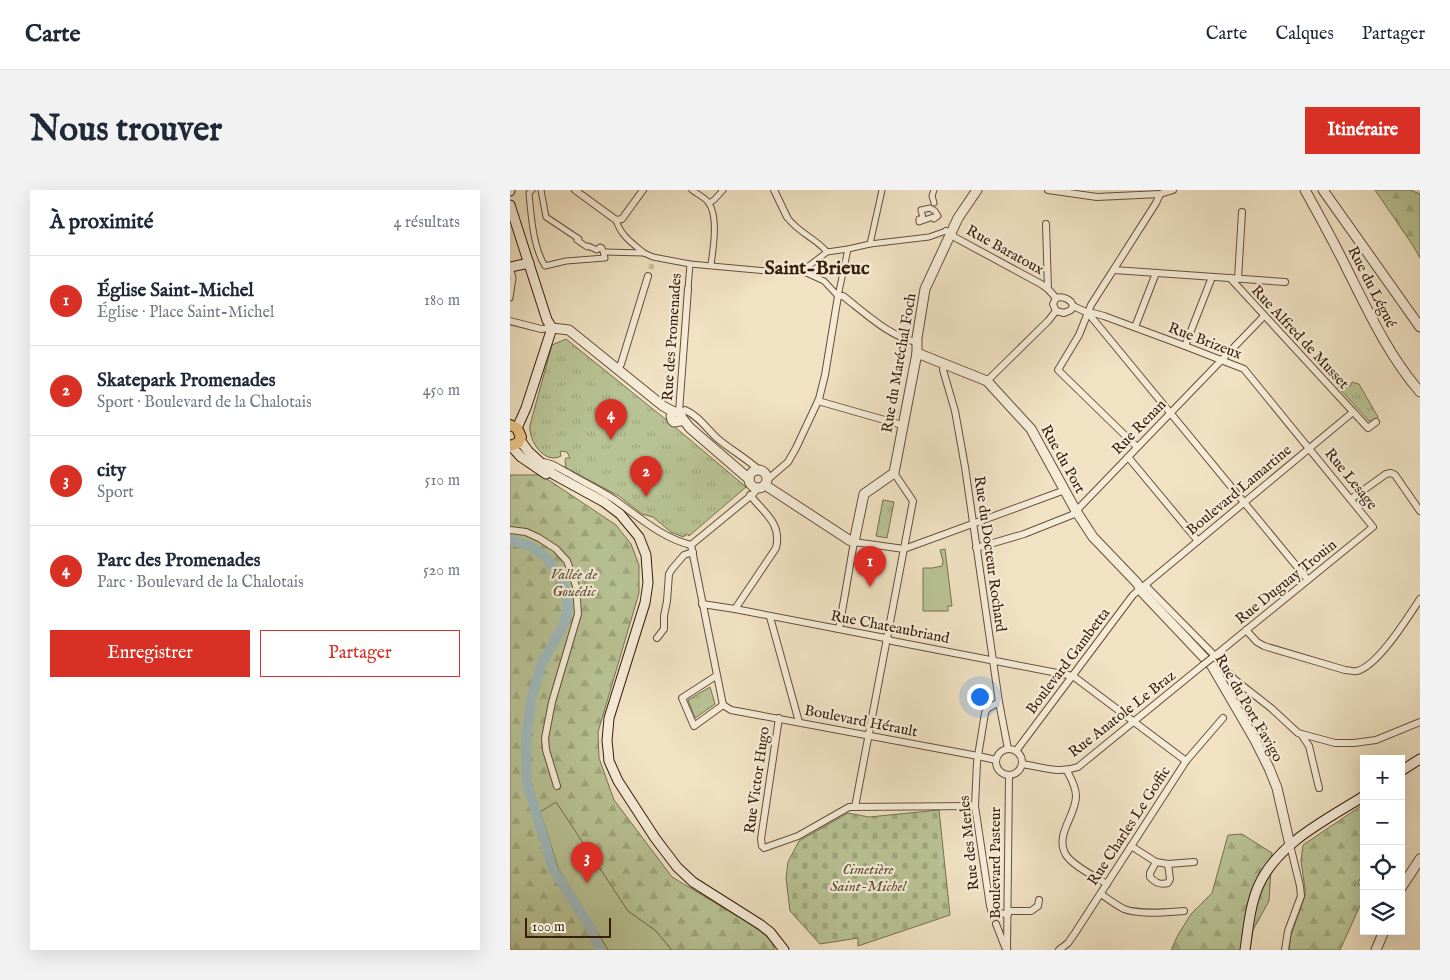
<!DOCTYPE html>
<html lang="fr">
<head>
<meta charset="utf-8">
<style>
	:root { --surface:#fff; --page:#f2f2f3; --text:#1f2937; --muted:#747a83; --line:#e0e1e3; --accent:#d93025 }
	body { margin:0; font-family:"IM FELL English",serif; background:var(--page); color:var(--text) }
	.controls { position:absolute; right:15px; bottom:15px; display:grid; overflow:hidden; border-radius:0px; box-shadow:0 5px 20px #0002 }
	.controls button { width:45px; height:45px; display:grid; place-items:center; padding:0; border:0; border-bottom:1px solid var(--line); background:var(--surface); color:var(--text); font:25px sans-serif }
	.scale { position:absolute; left:15px; bottom:12px; width:86px; box-sizing:border-box; padding-left:5px; border:2px solid #391d0b; border-top:0; font-size:14px; line-height:18px; white-space:nowrap; color:#391d0b; -webkit-text-stroke:4px #f5ecd8; paint-order:stroke }
	.you { position:absolute; left:469px; top:506px; width:18px; height:18px; margin:-12px; border:4px solid #fff; border-radius:50%; background:#1a73e8; box-shadow:0 0 0 8px #1a73e833 }
	.badge { display:grid; place-items:center; width:32px; height:32px; border-radius:50%; background:var(--accent); color:#fff; font-size:16px; font-weight:700 }
	.pin { position:absolute; translate:-50% -41px; filter:drop-shadow(0 1px 2px #0008) }
	.pin::after { content:''; position:absolute; top:26px; width:18px; height:15px; background:inherit; clip-path:polygon(0 0,100% 0,50% 100%) }
	.list { margin:0; padding:0; list-style:none }
	h2 { display:flex; justify-content:space-between; align-items:center; height:65px; margin:0; padding:0 20px; font-size:21px }
	h2 small { font-size:16px; font-weight:400; color:var(--muted) }
	.list li { display:grid; grid-template-columns:32px 1fr auto; gap:15px; align-items:center; box-sizing:border-box; height:90px; padding:0 20px; border-top:1px solid var(--line) }
	.list b { display:block; font-size:19px; white-space:nowrap }
	.list p { margin:0; font-size:16px; white-space:nowrap; color:var(--muted) }
	.list em { font-size:16px; font-style:normal; color:var(--muted) }
	.actions { display:flex; gap:10px; padding:15px 20px }
	.actions a { flex:1; padding:11px 0; border:1px solid var(--accent); border-radius:0px; text-align:center; font-size:18px; color:var(--accent) }
	.actions .main { background:var(--accent); color:#fff }
	.icon { flex:none; width:28px; height:28px; fill:none; stroke:currentColor; stroke-width:2; stroke-linecap:round; stroke-linejoin:round }
	.map { position:relative; flex:none; width:910px; height:760px; overflow:hidden; border-radius:0px }
	header { display:flex; align-items:center; gap:30px; box-sizing:border-box; height:70px; padding:0 25px; background:var(--surface); border-bottom:1px solid var(--line) }
	header strong { font-size:24px }
	nav { display:flex; gap:28px; margin-inline-start:auto; font-size:18px }
	.intro { display:flex; align-items:center; justify-content:space-between; box-sizing:border-box; height:120px; padding:0 30px }
	h1 { margin:0; font-size:35px }
	.button { padding:12px 22px; border-radius:0px; background:var(--accent); color:#fff; font-size:18px; font-weight:700 }
	main { display:flex; gap:30px; padding:0 30px }
	aside { flex:1; background:var(--surface); border-radius:0px; box-shadow:0 5px 20px #0002 }
	.map>svg:first-child { display:block }
</style>
</head>
<body>
<header>
<strong>Carte</strong>
<nav><a>Carte</a><a>Calques</a><a>Partager</a></nav>
</header>
<div class="intro"><h1>Nous trouver</h1><a class="button">Itinéraire</a></div>
<main>
<aside>
<h2>À proximité<small>4 résultats</small></h2>
<ul class="list">
<li><span class="badge">1</span><div><b>Église Saint-Michel</b><p>Église · Place Saint-Michel</p></div><em>180 m</em></li>
<li><span class="badge">2</span><div><b>Skatepark Promenades</b><p>Sport · Boulevard de la Chalotais</p></div><em>450 m</em></li>
<li><span class="badge">3</span><div><b>city</b><p>Sport</p></div><em>510 m</em></li>
<li><span class="badge">4</span><div><b>Parc des Promenades</b><p>Parc · Boulevard de la Chalotais</p></div><em>520 m</em></li>
</ul>
<div class="actions"><a class="main">Enregistrer</a><a>Partager</a></div>
</aside>
<div class="map">
<svg width="910" height="760" viewBox="0 0 910 760">
	<defs>
		<pattern id="forest-firs" width="22" height="20" patternUnits="userSpaceOnUse" patternTransform="scale(1.25)"><rect width="22" height="20" fill="#b8c395"/><path d="M5 1l3.5 6h-7zM16 11l3.5 6h-7z" fill="#9fa77f"/></pattern>
		<pattern id="cemetery-stones" width="16" height="16" patternUnits="userSpaceOnUse" patternTransform="scale(1.25)"><rect width="16" height="16" fill="#b8c395"/><path d="M2 7V4a2 2 0 0 1 4 0v3zM10 15v-3a2 2 0 0 1 4 0v3z" fill="#9fa77f"/></pattern>
		<pattern id="park-tufts" width="24" height="20" patternUnits="userSpaceOnUse" patternTransform="scale(1.25)"><rect width="24" height="20" fill="#b8c395"/><path d="M3 7l-1-3M5 7V3M7 7l1-3M15 17l-1-3M17 17v-4M19 17l1-3" fill="none" stroke="#9fa77f"/></pattern>
	</defs>
	<rect width="100%" height="100%" fill="#f0e2c3"/>
	<filter id="stains"><feTurbulence type="fractalNoise" baseFrequency=".004" numOctaves="4"/><feColorMatrix values="0 0 0 0 .2 0 0 0 0 .09 0 0 0 0 .02 0 0 0 .5 -.17"/></filter>
	<radialGradient id="worn" r=".72"><stop offset=".6" stop-color="#630" stop-opacity="0"/><stop offset="1" stop-color="#630" stop-opacity=".3"/></radialGradient>
	<!-- grass -->
	<g fill="#b8c395" stroke="#787050">
		<polygon points="435,359 442,416 438,416 438,421 413,421 413,378 422,378 432,376 433,371 430,360"/>
		<polygon points="46,611 118,721 145,740 162,760 98,760 48,678 30,621"/>
	</g>
	<!-- forest -->
	<g fill="url(#forest-firs)" stroke="#787050">
		<polygon points="865,0 900,0 910,4 910,68 902,54"/>
		<polygon points="0,285 31,285 106,335 121,354 129,375 129,403 88,542 89,568 104,610 162,687 239,733 260,749 265,760 162,760 145,740 118,721 46,612 30,622 48,678 98,760 2,760 0,758"/>
		<polygon points="854,614 854,681 848,693 854,698 854,707 830,760 779,760 781,745 795,706 795,699 791,671 793,655"/>
		<polygon points="732,644 762,663 759,711 743,740 740,760 661,760 668,745 681,724 702,703 718,645"/>
	</g>
	<!-- cemetery -->
	<polygon fill="url(#cemetery-stones)" stroke="#787050" points="429,620 440,725 348,756 348,748 310,754 280,721 276,688 278,672 289,651 338,623 359,627"/>
	<!-- park -->
	<g fill="url(#park-tufts)" stroke="#787050">
		<path d="M56,149L159,232L236,297L179,346L178,344L173,347L161,342L143,327L132,324L109,306L56,278L55,270L56,268H60L57,262L50,261L51,266C35,275 18,251 20,235L42,155Z"/>
		<polygon points="842,192 849,194 868,227 866,230 859,231 828,197 840,196"/>
		<polygon points="373,310 384,312 377,348 366,346"/>
		<polygon points="200,497 205,514 185,528 178,510"/>
	</g>
	<g fill="none" stroke-linecap="round" stroke-linejoin="round">
		<!-- river -->
		<polyline stroke="#9ebbbe" stroke-width="10" points="0,350 20,356 36,367 52,391 57,405 58,419 54,434 32,473 21,510 16,549 17,593 43,679 80,737 90,760"/>
		<!-- pedestrian-tunnel -->
		<polyline stroke="#cbbb9e" stroke-width="5" stroke-dasharray="5 2.5" stroke-linecap="butt" points="141,79 142,73"/>
		<!-- pedestrian casing -->
		<g stroke="#674e39" stroke-width="7">
			<g id="pedestrian">
				<path d="M22,0L19,3C21,25 23,57 35,76L56,71L95,68L92,58L90,57L87,60L78,56L77,57L67,50L69,49L36,27L31,0"/>
				<path d="M182,0C187,4 194,7 198,12C209,26 203,59 201,75"/>
				<polyline points="199,13 204,10 213,0"/>
				<polyline points="424,13 422,6 424,0"/>
				<polygon points="420,18 425,21 428,26 424,29 423,27 409,32 409,29 413,28 411,20"/>
				<path d="M277,27C288,43 306,48 317,62"/>
				<path d="M106,30C111,46 122,53 134,63"/>
				<polyline points="360,54 372,0"/>
				<polyline points="94,62 134,63 143,67 180,74 268,82 292,81 314,91 328,106 338,59"/>
				<polyline points="292,81 317,62 338,59 360,54 419,47 436,41"/>
				<polyline points="178,99 180,74"/>
				<polyline points="0,108 3,88 0,77"/>
			</g>
		</g>
		<!-- minor casing -->
		<g stroke="#674e39" stroke-width="8">
			<g id="minor">
				<polyline points="65,0 106,30 112,29 133,0"/>
				<polyline points="264,0 277,27"/>
				<polyline points="538,0 587,7 650,4 663,0"/>
				<polyline points="536,34 538,99"/>
				<polyline points="436,41 446,48 531,94 538,99 546,108"/>
				<polyline points="604,80 775,92"/>
				<polyline points="720,88 858,238 866,232"/>
				<polyline points="728,89 732,22"/>
				<path d="M563,116L561,120L554,123L546,121L543,114L546,108C553,106 561,109 563,116L578,123H583L594,126L675,156L734,179L863,337L702,468"/>
				<polyline points="578,123 798,390"/>
				<polyline points="0,131 31,139 42,138"/>
				<polyline points="625,137 646,83"/>
				<polyline points="675,156 702,87"/>
				<polyline points="435,174 433,180 445,221 455,277 489,512 498,559"/>
				<polyline points="108,179 111,174 138,86"/>
				<polyline points="477,191 538,131 546,121"/>
				<polyline points="308,211 392,235"/>
				<polyline points="169,222 178,99"/>
				<path d="M170,223L175,220C189,226 197,239 208,249C221,260 236,268 249,280"/>
				<polyline points="627,257 548,180 569,145 581,115 646,13 650,4"/>
				<polyline points="618,267 688,351"/>
				<path d="M30,272C39,271 50,279 58,283C73,292 90,300 105,310C129,327 152,348 181,355"/>
				<path d="M257,290L278,272L286,258L309,209L315,185L328,106H333C354,122 381,148 407,152"/>
				<polyline points="841,309 876,284 881,283 885,285 910,321"/>
				<polyline points="566,321 754,126"/>
				<polyline points="0,340 16,342 29,348 46,359 57,371 66,396 68,424 42,512 35,548 36,560 47,596"/>
				<polyline points="181,355 213,515"/>
				<polyline points="181,355 243,304 248,298"/>
				<polyline points="466,358 514,344 567,323"/>
				<polyline points="631,398 637,397 709,470 724,489 761,518 788,543 825,553 844,553 866,550 910,532"/>
				<polyline points="192,414 225,419 375,448 382,451 563,486 676,571"/>
				<path d="M225,419L266,358C272,333 254,323 240,305"/>
				<polyline points="260,427 289,532"/>
				<polyline points="329,439 344,352 394,359 555,300"/>
				<path d="M736,440L747,452L754,456L835,480C839,480 844,482 847,481C868,476 898,427 910,409"/>
				<polyline points="147,448 154,439 154,426 157,411 159,384 162,379 174,365 183,362"/>
				<polyline points="206,486 172,508 184,536 213,515"/>
				<polyline points="489,512 477,519 475,523 467,572 465,616 480,716 482,723 498,724"/>
				<polyline points="213,515 221,520 468,566 486,570"/>
				<polyline points="269,528 251,649 252,656 254,658 288,646 339,617 465,616"/>
				<polyline points="791,544 799,556 809,598"/>
				<circle cx="499" cy="572" r="13"/>
				<polyline points="506,561 623,405 843,222"/>
				<path d="M512,574C532,577 548,584 568,577L693,475"/>
				<path d="M557,581C561,588 566,597 566,606C566,626 544,645 556,665C563,676 586,687 597,694"/>
				<polyline points="345,617 403,311 384,283"/>
				<polyline points="621,656 646,672 658,674 684,672"/>
				<path d="M646,672L640,683V687C645,693 650,695 658,693L660,689L658,674"/>
				<path d="M591,704C598,709 606,715 614,719C629,725 658,722 674,721"/>
				<polyline points="498,721 521,721 528,716 529,710"/>
				<polyline points="486,734 495,757 497,759"/>
				<polyline points="497,760 499,586"/>
				<polyline points="549,760 558,753 565,743 676,571 713,528"/>
				<polyline points="775,760 778,741 791,706 790,696 780,655"/>
			</g>
		</g>
		<!-- tertiary casing -->
		<g stroke="#674e39" stroke-width="11">
			<g id="tertiary">
				<path d="M795,0C810,27 825,54 838,81C859,123 879,166 910,202"/>
				<polyline points="813,0 910,137"/>
				<polyline points="42,138 59,140 153,216 164,222"/>
				<polyline points="407,163 477,191 521,239 566,321 583,347 627,393 633,403 702,476 745,550 759,578 767,598 780,655"/>
				<polyline points="172,228 170,231 164,232 162,230 161,226 164,222 170,222 172,228 180,238 239,289"/>
				<circle cx="248" cy="289" r="9"/>
				<polyline points="255,295 339,350 344,352 354,304 384,283 407,163 407,148 415,99 448,28 467,0"/>
				<polyline points="891,698 910,669"/>
				<polyline points="866,760 874,741"/>
			</g>
		</g>
		<!-- secondary casing -->
		<g stroke="#391d0b" stroke-width="11">
			<g id="secondary">
				<polyline points="0,1 0,0"/>
				<polyline points="0,15 37,130 42,138 16,218 7,238"/>
				<polyline points="0,77 19,73"/>
				<polyline points="10,250 18,261 43,284 94,312 110,324 129,347 136,365 138,393 135,413 99,528 97,551 98,560 99,571 108,591 145,648 167,677 183,692 251,735 260,742 274,760"/>
				<polyline points="1,256 11,267 36,284"/>
				<polyline points="891,581 910,569"/>
				<path d="M735,760C738,739 740,716 748,697C767,653 816,630 854,606"/>
			</g>
		</g>
		<!-- primary casing -->
		<g stroke="#391d0b" stroke-width="12">
			<polyline id="primary" points="0,235 7,238 11,247 8,253 0,256"/>
		</g>
		<!-- pedestrian -->
		<use href="#pedestrian" stroke="#f5ecd8" stroke-width="5"/>
		<!-- minor -->
		<use href="#minor" stroke="#f5ecd8" stroke-width="6"/>
		<!-- tertiary -->
		<use href="#tertiary" stroke="#f5ecd8" stroke-width="9"/>
		<!-- secondary -->
		<use href="#secondary" stroke="#f5ecd8" stroke-width="9"/>
		<!-- primary -->
		<use href="#primary" stroke="#e8c182" stroke-width="10"/>
		<!-- minor-bridge casing -->
		<g stroke="#674e39" stroke-width="8" stroke-linecap="butt">
			<polyline id="minor-bridge" points="693,475 702,468"/>
		</g>
		<!-- minor-bridge -->
		<use href="#minor-bridge" stroke="#f5ecd8" stroke-width="6"/>
	</g>
	<g text-anchor="middle" dominant-baseline="central" stroke-width="4.5" stroke-linejoin="round" paint-order="stroke">
		<!-- street labels -->
		<g font-size="15" fill="#391d0b" stroke="#f5ecd8">
			<text transform="translate(495 60) rotate(29)">Rue Baratoux</text>
			<text transform="translate(862 97) rotate(63)">Rue du Légué</text>
			<text transform="translate(162 147) rotate(-86)">Rue des Promenades</text>
			<text transform="translate(790 147) rotate(47)">Rue Alfred de Musset</text>
			<text transform="translate(695 151) rotate(21)">Rue Brizeux</text>
			<text transform="translate(389 173) rotate(-80)">Rue du Maréchal Foch</text>
			<text transform="translate(629 237) rotate(-46)">Rue Renan</text>
			<text transform="translate(553 269) rotate(61)">Rue du Port</text>
			<text transform="translate(841 289) rotate(51)">Rue Lesage</text>
			<text transform="translate(729 300) rotate(-40)">Boulevard Lamartine</text>
			<text transform="translate(480 364) rotate(82)">Rue du Docteur Rochard</text>
			<text transform="translate(776 392) rotate(-39)">Rue Duguay Trouin</text>
			<text transform="translate(380 437) rotate(11)">Rue Chateaubriand</text>
			<text transform="translate(558 471) rotate(-53)">Boulevard Gambetta</text>
			<text transform="translate(739 518) rotate(60)">Rue du Port Favigo</text>
			<text transform="translate(612 524) rotate(-38)">Rue Anatole Le Braz</text>
			<text transform="translate(351 531) rotate(11)">Boulevard Hérault</text>
			<text transform="translate(247 590) rotate(-82)">Rue Victor Hugo</text>
			<text transform="translate(619 636) rotate(-57)">Rue Charles Le Goffic</text>
			<text transform="translate(459 653) rotate(-96)">Rue des Merles</text>
			<text transform="translate(485 673) rotate(-90)">Boulevard Pasteur</text>
		</g>
		<!-- park labels -->
		<g font-size="15" font-style="italic" fill="#5f4f34" stroke="#f5ecd8">
			<text x="64" y="384">Vallée de<tspan x="64" dy="17">Gouédic</tspan></text>
			<text x="358" y="679">Cimetière<tspan x="358" dy="17">Saint-Michel</tspan></text>
		</g>
		<!-- district labels -->
		<g font-size="20" font-weight="bold" fill="#391d0b" stroke="#f5ecd8">
			<text x="307" y="78">Saint-Brieuc</text>
		</g>
	</g>
	<rect width="100%" height="100%" filter="url(#stains)"/>
	<rect width="100%" height="100%" fill="url(#worn)"/>
</svg>
<div class="controls">
<button>+</button>
<button>−</button>
<button><svg class="icon" aria-label="locate" viewBox="0 0 24 24"><circle cx="12" cy="12" r="6"/><path d="M12 2v4M12 18v4M2 12h4M18 12h4"/></svg></button>
<button><svg class="icon" aria-label="layers" viewBox="0 0 24 24"><path d="M12 4l9 5-9 5-9-5zM3 14l9 5 9-5"/></svg></button>
</div>
<div class="scale">100 m</div>
<div class="you"></div>
<div class="pin badge" style="left:360px;top:397px">1</div>
<div class="pin badge" style="left:136px;top:307px">2</div>
<div class="pin badge" style="left:77px;top:693px">3</div>
<div class="pin badge" style="left:101px;top:250px">4</div>
</div>
</main>
</body>
</html>
